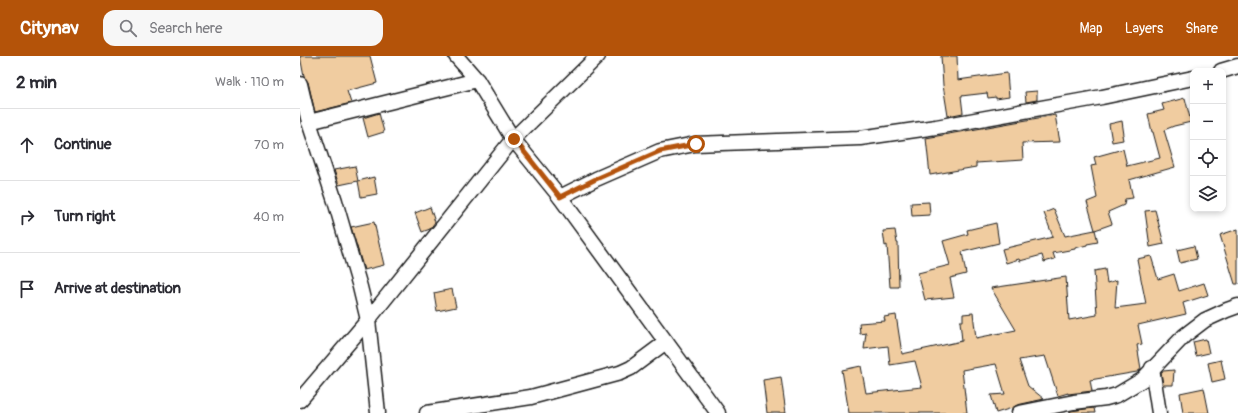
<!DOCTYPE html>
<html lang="en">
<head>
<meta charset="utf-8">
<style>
	:root { --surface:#fff; --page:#f7f7f7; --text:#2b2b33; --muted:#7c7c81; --line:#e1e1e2; --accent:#b45309 }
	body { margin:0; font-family:Pangolin,sans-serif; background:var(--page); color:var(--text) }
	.controls { position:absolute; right:12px; top:12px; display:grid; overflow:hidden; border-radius:8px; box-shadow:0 2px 6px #0003 }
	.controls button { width:36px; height:36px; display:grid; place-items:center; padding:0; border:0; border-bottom:1px solid var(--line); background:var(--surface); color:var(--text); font:20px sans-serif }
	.stop { position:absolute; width:12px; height:12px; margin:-9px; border:3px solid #b45309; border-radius:50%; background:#fff }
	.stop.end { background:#b45309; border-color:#fff; box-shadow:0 1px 4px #0008 }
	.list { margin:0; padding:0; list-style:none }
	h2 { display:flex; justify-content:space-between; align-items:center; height:52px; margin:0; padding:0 16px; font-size:17px }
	h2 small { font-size:13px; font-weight:400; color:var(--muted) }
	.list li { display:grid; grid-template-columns:26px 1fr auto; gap:12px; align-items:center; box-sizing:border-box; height:72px; padding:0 16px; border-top:1px solid var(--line) }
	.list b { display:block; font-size:15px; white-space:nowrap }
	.list em { font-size:13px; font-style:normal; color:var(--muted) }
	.icon { flex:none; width:22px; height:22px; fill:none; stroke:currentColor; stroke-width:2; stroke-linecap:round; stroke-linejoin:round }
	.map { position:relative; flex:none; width:938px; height:357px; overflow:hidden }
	header { display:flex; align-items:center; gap:24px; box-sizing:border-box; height:56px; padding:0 20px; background:var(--accent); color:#fff }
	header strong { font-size:19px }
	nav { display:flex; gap:22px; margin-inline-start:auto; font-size:14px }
	.search { width:280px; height:36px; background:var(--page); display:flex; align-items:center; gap:10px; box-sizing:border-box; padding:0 14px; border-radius:12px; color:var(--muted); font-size:15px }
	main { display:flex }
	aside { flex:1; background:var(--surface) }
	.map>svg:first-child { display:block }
</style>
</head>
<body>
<header>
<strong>Citynav</strong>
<div class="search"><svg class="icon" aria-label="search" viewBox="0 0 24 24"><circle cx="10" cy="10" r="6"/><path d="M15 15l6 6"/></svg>Search here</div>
<nav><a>Map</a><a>Layers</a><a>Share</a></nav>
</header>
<main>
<aside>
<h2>2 min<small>Walk · 110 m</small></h2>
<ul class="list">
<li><svg class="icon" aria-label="ahead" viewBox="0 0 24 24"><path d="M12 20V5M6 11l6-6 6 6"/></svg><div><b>Continue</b></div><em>70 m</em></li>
<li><svg class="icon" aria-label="right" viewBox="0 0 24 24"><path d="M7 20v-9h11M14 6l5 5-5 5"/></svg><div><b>Turn right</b></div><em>40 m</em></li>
<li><svg class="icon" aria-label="arrive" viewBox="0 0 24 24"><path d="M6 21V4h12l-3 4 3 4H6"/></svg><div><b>Arrive at destination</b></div></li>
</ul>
</aside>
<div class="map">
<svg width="938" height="357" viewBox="0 0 938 357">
	<rect width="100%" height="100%" fill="#fff"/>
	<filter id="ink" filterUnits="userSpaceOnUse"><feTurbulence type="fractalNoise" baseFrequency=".025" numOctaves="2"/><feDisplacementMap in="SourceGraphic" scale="8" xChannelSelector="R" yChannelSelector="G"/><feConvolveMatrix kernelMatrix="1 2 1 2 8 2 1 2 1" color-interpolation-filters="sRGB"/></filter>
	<g filter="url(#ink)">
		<!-- building -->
		<g fill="#f0cca0" stroke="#1c1c1c">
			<polygon points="0,0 70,0 77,27 47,35 51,47 15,56 8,26 4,21"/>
			<polygon points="641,0 657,0 658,24 707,17 709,41 696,43 696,41 688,42 687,37 661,40 663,57 648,60 643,29"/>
			<polygon points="737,35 737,44 726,46 725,36"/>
			<polygon points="885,42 891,66 874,70 864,74 875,111 829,124 833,142 825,143 824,149 808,156 812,168 795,174 787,146 797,142 791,110 796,109 794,101 823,93 827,110 860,102 853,76 852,76 848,58 864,54 862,48"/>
			<polygon points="79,57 84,76 68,81 63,62"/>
			<polygon points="755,59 760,86 722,87 723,104 676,107 676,111 630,119 626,82"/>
			<polygon points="822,65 824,79 822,79 823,84 812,86 809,68"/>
			<polygon points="55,110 58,125 39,129 34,114"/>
			<polygon points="74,121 77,138 61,141 58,125"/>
			<polygon points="629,146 630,159 612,160 611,147"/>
			<polygon points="130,151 135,166 130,173 122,176 115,157"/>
			<polygon points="754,153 765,180 795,174 798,186 787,188 787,189 775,192 775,193 753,197 755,203 744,206 742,199 720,205 719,203 706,207 702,193 753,181 744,157"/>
			<polygon points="855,154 864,188 850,191 845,155"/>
			<polygon points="74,166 84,209 64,214 51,171"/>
			<polygon points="696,167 699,187 662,196 666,218 650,222 654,241 625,244 618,217 650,209 643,185 668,178 667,174"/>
			<polygon points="938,173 938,228 935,228 920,179"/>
			<polygon points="595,174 597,187 598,187 599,231 590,231 587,189 585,190 583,175"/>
			<polygon points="894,190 897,203 880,207 877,194"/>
			<polygon points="851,200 858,223 874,218 879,235 904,227 908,239 883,247 886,258 838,269 842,288 837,289 841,313 837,316 790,324 792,335 768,338 768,337 758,340 745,300 719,304 728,330 744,343 717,349 712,352 696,357 691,339 705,338 696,308 662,314 667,357 549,357 542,314 561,310 566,337 622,331 615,305 590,309 588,290 564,293 566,277 560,278 559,267 585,265 584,261 596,259 602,298 662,285 660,265 663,265 663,258 673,257 676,282 716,274 691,232 766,221 769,264 797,259 794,215 805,213 807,227 817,224 815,252 846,248 837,203"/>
			<polygon points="152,233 156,251 137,255 134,237"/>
			<polygon points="906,283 909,297 896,300 893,286"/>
			<polygon points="921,304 925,323 912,326 908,307"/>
			<polygon points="874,314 873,329 863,329 861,316 863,315"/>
			<polygon points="481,321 486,357 467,357 463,324"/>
			<polygon points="904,332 909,357 883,357 880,337"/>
			<polygon points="794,352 795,357 770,357 770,355"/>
		</g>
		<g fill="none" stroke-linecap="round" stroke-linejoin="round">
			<!-- minor casing -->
			<g stroke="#1c1c1c" stroke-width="17">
				<g id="minor">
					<polyline points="156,0 177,24 213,83 260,141 418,357"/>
					<polyline points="921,15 938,10"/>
					<polyline points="0,28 9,66 35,145 60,231 68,264 78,357"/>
					<polyline points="9,66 177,24"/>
					<polyline points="260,141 296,123 360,95 395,88 560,82 636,71 802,41 893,22"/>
					<polyline points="852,312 859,357"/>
					<polyline points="0,344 68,264 213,83 298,0"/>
					<polyline points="127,357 231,341 320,317 331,312 366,286"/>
					<polyline points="719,357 774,346 806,342 817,339 842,324 884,280 905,264 927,254 938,250"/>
				</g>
			</g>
			<!-- minor -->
			<use href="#minor" stroke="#fff" stroke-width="14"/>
		</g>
	</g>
	<g fill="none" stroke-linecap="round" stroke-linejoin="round" filter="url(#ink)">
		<!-- route -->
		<polyline stroke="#b45309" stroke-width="5" points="214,83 260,141 296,123 360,95 396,88"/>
	</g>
</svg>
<div class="controls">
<button>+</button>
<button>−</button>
<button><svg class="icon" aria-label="locate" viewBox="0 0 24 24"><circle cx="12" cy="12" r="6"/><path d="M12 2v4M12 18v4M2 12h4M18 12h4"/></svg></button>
<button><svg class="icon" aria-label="layers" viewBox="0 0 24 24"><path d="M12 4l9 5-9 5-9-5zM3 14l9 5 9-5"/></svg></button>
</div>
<div class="stop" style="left:396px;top:88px"></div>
<div class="stop end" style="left:214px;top:83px"></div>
</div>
</main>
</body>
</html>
